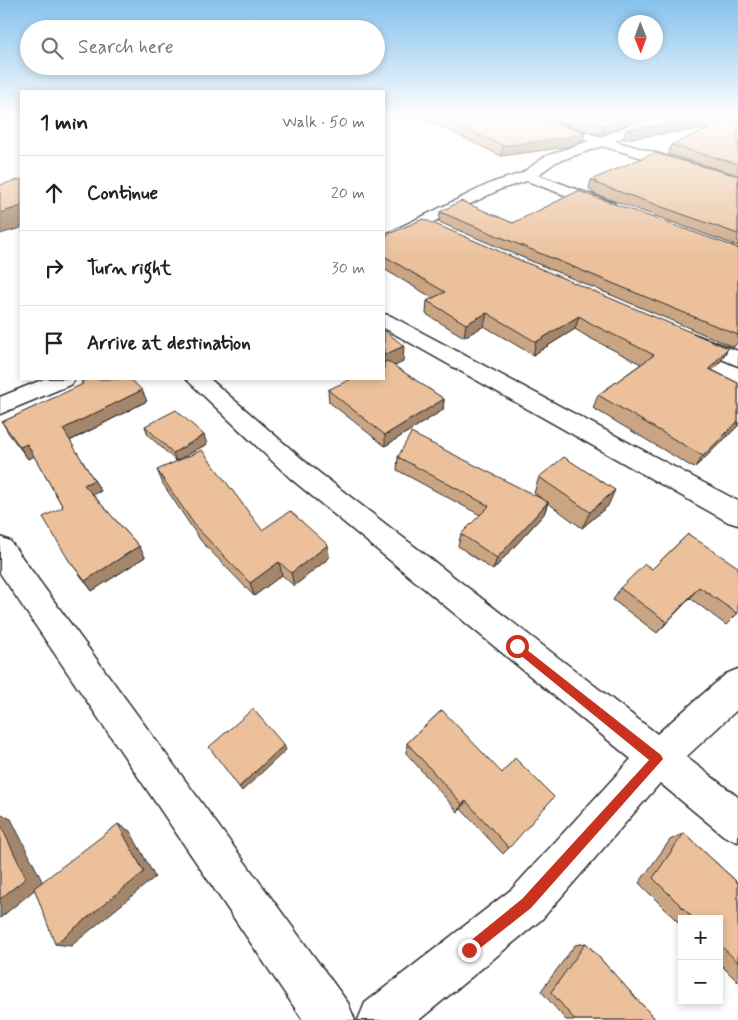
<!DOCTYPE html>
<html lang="en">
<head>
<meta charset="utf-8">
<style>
	:root { --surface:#fff; --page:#f6f6f6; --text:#222; --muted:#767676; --line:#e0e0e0 }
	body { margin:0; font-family:Mynerve,sans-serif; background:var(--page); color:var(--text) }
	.controls { position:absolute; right:15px; bottom:15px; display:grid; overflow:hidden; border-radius:0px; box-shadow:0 2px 8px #0003 }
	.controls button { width:45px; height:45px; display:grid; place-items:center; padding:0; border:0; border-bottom:1px solid var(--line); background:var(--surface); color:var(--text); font:25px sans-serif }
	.compass { position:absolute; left:618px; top:15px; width:45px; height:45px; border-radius:50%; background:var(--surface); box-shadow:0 2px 8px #0003; rotate:179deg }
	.stop { position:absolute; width:15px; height:15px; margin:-11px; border:4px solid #c8321e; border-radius:50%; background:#fff }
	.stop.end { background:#c8321e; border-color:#fff; box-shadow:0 1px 5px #0008 }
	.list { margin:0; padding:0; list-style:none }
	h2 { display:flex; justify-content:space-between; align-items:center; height:65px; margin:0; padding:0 20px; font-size:21px }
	h2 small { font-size:16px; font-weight:400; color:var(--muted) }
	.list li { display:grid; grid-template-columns:32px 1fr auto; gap:15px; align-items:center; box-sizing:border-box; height:75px; padding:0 20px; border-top:1px solid var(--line) }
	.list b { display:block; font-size:19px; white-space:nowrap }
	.list em { font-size:16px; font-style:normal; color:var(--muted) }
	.icon { flex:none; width:28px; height:28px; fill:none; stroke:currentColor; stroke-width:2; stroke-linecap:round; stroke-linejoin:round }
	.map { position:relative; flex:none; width:738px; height:1020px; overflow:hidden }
	.search { position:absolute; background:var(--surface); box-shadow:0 2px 8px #0003; left:20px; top:20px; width:365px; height:55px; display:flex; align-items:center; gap:12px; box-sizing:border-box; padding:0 18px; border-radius:28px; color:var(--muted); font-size:19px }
	.panel { position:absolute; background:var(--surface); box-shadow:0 2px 8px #0003; left:20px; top:90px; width:365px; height:290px; border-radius:0px }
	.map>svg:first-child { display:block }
</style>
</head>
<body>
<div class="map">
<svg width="738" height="1020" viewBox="0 0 738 1020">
	<rect width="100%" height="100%" fill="#fff"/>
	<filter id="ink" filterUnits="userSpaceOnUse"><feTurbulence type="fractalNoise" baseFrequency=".02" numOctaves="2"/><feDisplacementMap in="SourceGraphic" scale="10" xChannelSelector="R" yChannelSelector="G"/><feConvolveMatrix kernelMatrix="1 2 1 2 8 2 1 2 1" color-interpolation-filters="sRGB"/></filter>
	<g filter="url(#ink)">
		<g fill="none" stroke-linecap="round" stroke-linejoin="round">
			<!-- minor casing -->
			<g stroke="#2b2b2b" stroke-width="3">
				<g id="minor">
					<polygon points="515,117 535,117 601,137 647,117 664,117 615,141 738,177 738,186 602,146 556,162 538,175 614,203 616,206 614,209 602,209 527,181 501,189 384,246 384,235 491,183 522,173 546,156 589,141 517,120"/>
					<polygon points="384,314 391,316 738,501 738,525 728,522 384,328"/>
					<polygon points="691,333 738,351 738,366 684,343 681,339 684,335"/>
					<polygon points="44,379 75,379 72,384 0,414 0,397"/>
					<polygon points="186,379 210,379 308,464 657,734 726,674 738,669 738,709 686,757 738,797 738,842 724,836 660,783 542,919 419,1020 358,1020 365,1003 512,889 631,759 290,478"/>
					<polygon points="0,537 10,541 348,1003 355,1020 303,1020 0,573"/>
				</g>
			</g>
			<!-- minor -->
			<use href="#minor" fill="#fff" fill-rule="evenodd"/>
		</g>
		<!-- wall -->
		<g fill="#caa584" stroke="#2b2b2b">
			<polygon points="421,117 533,117 585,132 583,141 567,147 501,156"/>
			<polygon points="542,117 642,117 601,135"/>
			<polygon points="652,117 729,117 728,121 738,119 738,175 668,154 671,145 713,127 623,139"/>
			<polygon points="738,176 738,246 592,193 593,191 589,189 591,180"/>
			<polygon points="440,212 513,223 738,248 738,342 734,347 439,222"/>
			<polygon points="384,221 384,236 728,348 721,361 712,370 738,383 738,426 694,468 593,408 598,395 641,364 588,337 575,329 533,355 484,326 464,337 426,314 427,301 433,298 384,269"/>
			<polygon points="384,330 403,362 394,366 444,399 443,410 385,446 329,402 328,390 384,379"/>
			<polygon points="81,382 147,401 70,441 94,480 101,491 93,495 139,546 145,557 92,591 68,559 63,507 34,456 28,459 9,434 2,422 83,385"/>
			<polygon points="145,426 207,444 176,461 148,435"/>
			<polygon points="398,457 542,499 534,493 539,477 608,506 582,528 548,503 544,514 493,570 458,546 461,534 480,515 397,470"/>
			<polygon points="157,470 262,530 328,545 329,558 294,586 282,575 254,596 201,541 163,484"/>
			<polygon points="688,534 738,613 726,625 690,598 657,633 613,600 620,588 652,569"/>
			<polygon points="442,710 509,848 503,854 461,809 458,812 406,753 407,743"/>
			<polygon points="684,833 738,883 738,982 719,963 719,919 682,919 682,926 639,883 670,840"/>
			<polygon points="586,943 656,1020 566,1020 541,991 575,945"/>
		</g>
		<!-- shaded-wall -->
		<g fill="#a4866c" stroke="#2b2b2b">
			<polygon points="624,117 642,117 601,135 603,126"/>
			<polygon points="725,117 729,117 726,126 623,139 626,130"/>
			<polygon points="585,132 583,141 567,147 501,156 503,146"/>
			<polygon points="21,206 21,228 0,234 0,213"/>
			<polygon points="487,313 484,326 464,337 466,324"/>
			<polygon points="579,316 575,329 533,355 536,342"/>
			<polygon points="404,346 403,362 384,371 384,355"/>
			<polygon points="728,348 721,361 701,382 709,369"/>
			<polygon points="142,390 147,401 69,441 63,429"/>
			<polygon points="444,399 443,410 385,446 385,435"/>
			<polygon points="738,421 738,426 694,468 703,456"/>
			<polygon points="204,435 207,444 176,461 173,453"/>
			<polygon points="27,444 35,456 28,459 20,447"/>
			<polygon points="94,480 101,491 90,496 84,485"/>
			<polygon points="615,490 608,506 582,528 590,512"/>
			<polygon points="548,502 544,514 493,570 497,558"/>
			<polygon points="328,545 329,558 294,586 291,573"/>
			<polygon points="139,546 145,557 92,591 85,581"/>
			<polygon points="279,562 282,575 254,596 250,583"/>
			<polygon points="699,587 690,598 657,633 667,622"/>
			<polygon points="284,745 286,750 242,791 239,787"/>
			<polygon points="466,801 461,809 458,812 462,804"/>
			<polygon points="0,814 11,819 43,883 0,918"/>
			<polygon points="118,824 130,831 155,877 71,946 55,944"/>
		</g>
		<!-- building -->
		<g fill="#ebc09a" stroke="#2b2b2b">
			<polygon points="440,117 533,117 585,132 569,137 503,146"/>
			<polygon points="574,117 624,117 603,126"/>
			<polygon points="652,117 725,117 626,130"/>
			<polygon points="734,118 738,119 738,164 671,145"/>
			<polygon points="654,153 738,176 738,234 595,183 597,182 591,180"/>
			<polygon points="21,179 21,206 0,213 0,185"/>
			<polygon points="578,191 738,248 738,335 440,212 461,201 513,223"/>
			<polygon points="423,219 728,348 709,369 738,383 738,421 703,456 598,395 654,355 592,324 579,316 536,342 487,313 466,324 427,301 445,292 384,256 384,221 384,236"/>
			<polygon points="384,330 404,346 384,355"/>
			<polygon points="387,361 444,399 385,435 328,390 351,379 384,379 384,363"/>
			<polygon points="89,379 130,379 142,390 63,429 94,480 84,485 139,546 85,581 68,559 43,517 63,507 27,444 20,447 2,422 83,384 81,382"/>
			<polygon points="176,410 204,435 173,453 145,426"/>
			<polygon points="411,433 548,502 497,558 461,534 489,506 398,457"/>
			<polygon points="202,450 262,530 290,511 328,545 291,573 279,562 250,583 196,527 157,470"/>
			<polygon points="564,457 615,490 590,512 539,477"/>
			<polygon points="688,534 738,567 738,614 699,587 667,622 620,588 645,564 652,569"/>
			<polygon points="253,709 284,745 239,787 209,747"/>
			<polygon points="442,710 502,773 515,758 554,797 509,848 466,801 462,804 407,743"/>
			<polygon points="0,824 26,878 0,899"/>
			<polygon points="118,824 144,872 55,944 34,888"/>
			<polygon points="684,833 738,883 738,962 719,944 719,919 694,919 653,878"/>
			<polygon points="586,943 656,1020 575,1020 551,992"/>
		</g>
	</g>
	<!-- sky -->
	<linearGradient id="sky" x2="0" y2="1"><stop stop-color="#85c2ec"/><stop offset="0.45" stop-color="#fff"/><stop offset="1" stop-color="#fff" stop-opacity="0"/></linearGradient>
	<rect width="738" height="260" fill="url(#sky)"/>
	<!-- route -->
	<polygon fill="#c8321e" points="517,642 661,755 663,759 531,908 469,957 464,955 462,950 464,946 522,899 649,760 514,650 513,646"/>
</svg>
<div class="controls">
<button>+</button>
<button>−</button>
</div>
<svg class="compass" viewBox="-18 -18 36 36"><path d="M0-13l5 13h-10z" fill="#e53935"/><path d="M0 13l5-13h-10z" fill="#767676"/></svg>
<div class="stop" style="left:517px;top:646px"></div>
<div class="stop end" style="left:469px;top:950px"></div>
<div class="search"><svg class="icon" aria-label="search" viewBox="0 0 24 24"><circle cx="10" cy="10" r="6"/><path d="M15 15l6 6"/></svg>Search here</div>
<section class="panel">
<h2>1 min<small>Walk · 50 m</small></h2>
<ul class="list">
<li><svg class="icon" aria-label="ahead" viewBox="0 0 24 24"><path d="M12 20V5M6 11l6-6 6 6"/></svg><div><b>Continue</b></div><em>20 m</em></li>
<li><svg class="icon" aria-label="right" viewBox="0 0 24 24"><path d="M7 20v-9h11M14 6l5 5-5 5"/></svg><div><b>Turn right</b></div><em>30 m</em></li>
<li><svg class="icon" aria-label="arrive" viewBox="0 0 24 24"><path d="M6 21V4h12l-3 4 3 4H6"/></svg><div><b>Arrive at destination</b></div></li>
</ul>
</section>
</div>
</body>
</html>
